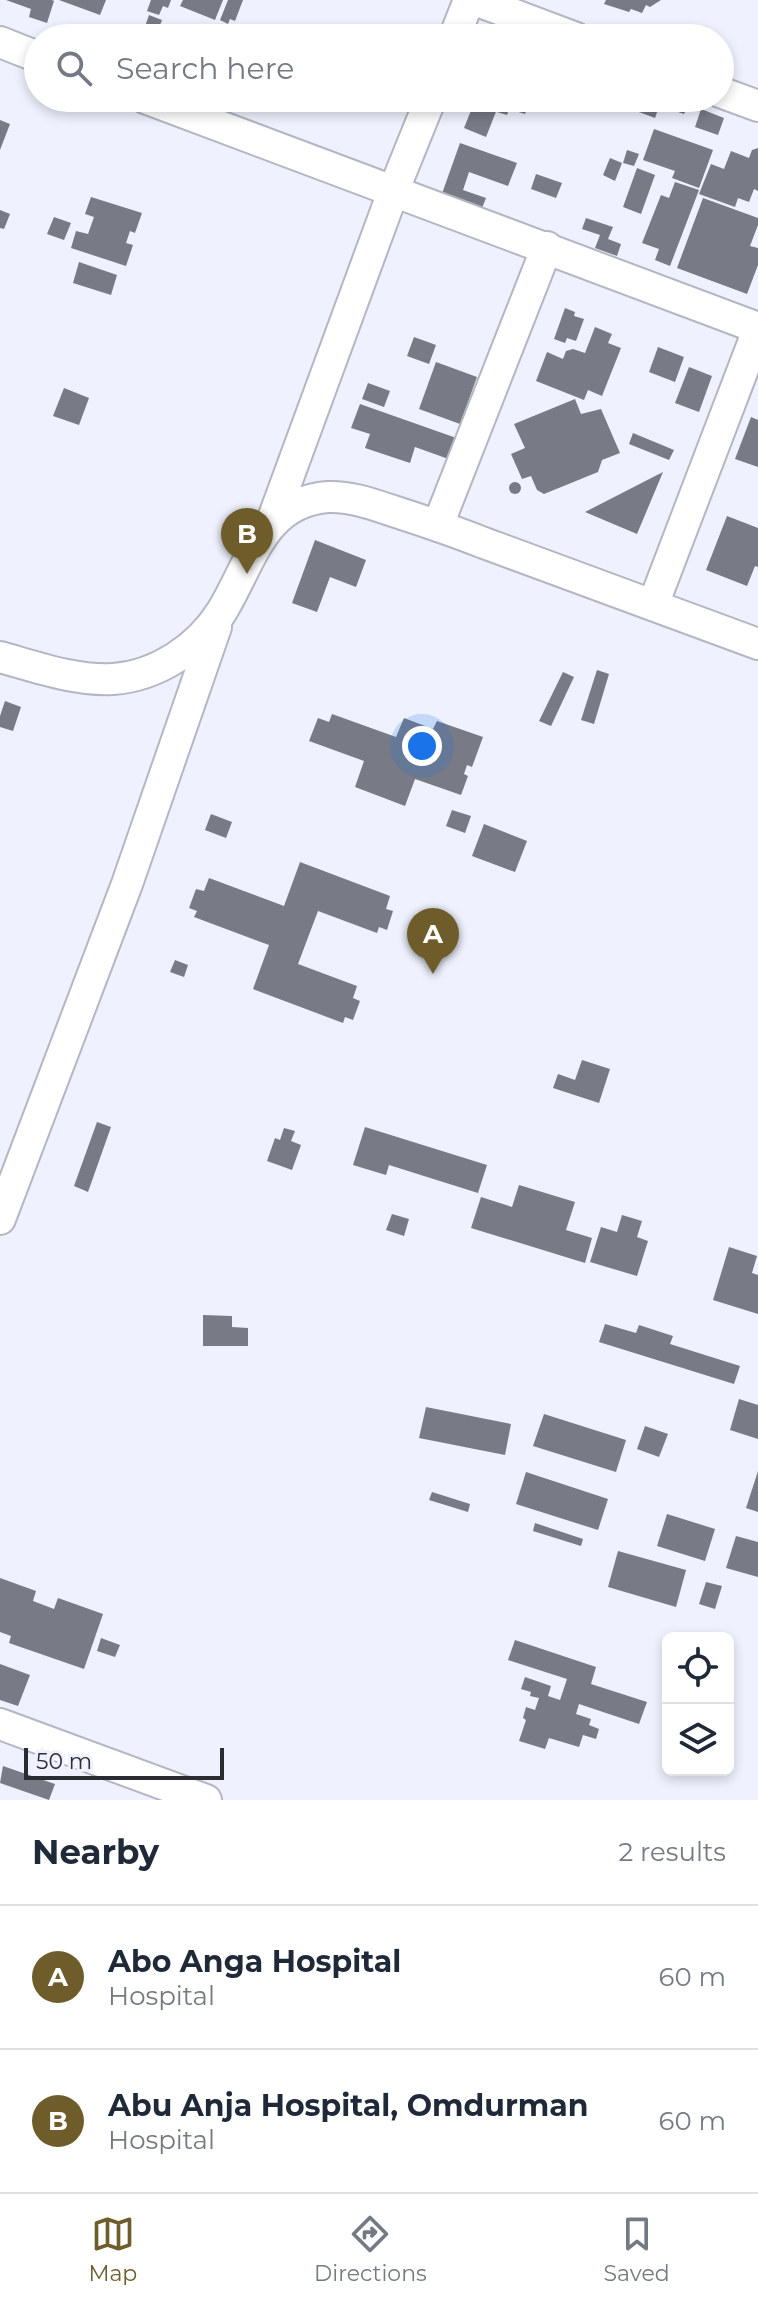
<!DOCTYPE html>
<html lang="en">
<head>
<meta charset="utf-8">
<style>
	:root { --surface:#fff; --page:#f2f2f3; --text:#1f2937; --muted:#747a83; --line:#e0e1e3; --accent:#6e5d2b }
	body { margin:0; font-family:Montserrat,sans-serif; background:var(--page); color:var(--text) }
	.controls { position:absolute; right:24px; bottom:24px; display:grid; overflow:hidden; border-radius:12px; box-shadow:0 4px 12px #0003 }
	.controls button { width:72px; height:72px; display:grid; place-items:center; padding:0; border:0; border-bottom:2px solid var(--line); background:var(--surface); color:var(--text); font:40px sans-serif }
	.scale { position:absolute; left:24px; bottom:20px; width:200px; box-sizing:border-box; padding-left:8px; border:4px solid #2b2c31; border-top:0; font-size:22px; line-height:28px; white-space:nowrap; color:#2b2c31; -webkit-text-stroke:6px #eff2fe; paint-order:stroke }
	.you { position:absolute; left:422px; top:746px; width:28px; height:28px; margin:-20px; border:6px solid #fff; border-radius:50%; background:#1a73e8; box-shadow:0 0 0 12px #1a73e833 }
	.badge { display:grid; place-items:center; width:52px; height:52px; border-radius:50%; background:var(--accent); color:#fff; font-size:26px; font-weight:700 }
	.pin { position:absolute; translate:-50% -66px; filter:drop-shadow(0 2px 4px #0008) }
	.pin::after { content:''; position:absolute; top:42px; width:28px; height:24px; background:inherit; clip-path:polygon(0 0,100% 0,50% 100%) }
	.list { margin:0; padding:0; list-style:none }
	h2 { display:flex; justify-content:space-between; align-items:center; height:104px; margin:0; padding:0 32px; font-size:34px }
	h2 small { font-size:26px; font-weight:400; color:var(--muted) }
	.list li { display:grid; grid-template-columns:52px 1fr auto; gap:24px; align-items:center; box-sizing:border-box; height:144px; padding:0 32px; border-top:2px solid var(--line) }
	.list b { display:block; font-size:30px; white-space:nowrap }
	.list p { margin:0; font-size:26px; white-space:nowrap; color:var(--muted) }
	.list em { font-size:26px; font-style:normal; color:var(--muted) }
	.icon { flex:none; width:44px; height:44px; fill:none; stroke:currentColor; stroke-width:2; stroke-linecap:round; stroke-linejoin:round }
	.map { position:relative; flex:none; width:758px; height:1800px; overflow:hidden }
	.search { position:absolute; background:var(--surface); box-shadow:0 4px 12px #0003; left:24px; right:24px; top:24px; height:88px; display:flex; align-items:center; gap:20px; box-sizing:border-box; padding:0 28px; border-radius:44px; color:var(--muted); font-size:30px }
	.sheet { height:392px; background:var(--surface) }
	nav { display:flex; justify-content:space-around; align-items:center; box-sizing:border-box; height:112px; border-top:2px solid var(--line); background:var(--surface); font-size:22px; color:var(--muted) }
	nav a { display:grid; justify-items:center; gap:4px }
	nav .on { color:var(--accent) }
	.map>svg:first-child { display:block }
</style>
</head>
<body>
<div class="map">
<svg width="758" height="1800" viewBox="0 0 758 1800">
	<rect width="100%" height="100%" fill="#eff2fe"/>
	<!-- building -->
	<g fill="#787a85">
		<polygon points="6,0 52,0 54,1 47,23 29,17 31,9"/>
		<polygon points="59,0 106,0 100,15"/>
		<polygon points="151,0 171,0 168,8 163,6 159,15 147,11"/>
		<polygon points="183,0 223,0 215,20 180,6"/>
		<polygon points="228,0 243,0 235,21 230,19 228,24 220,20"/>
		<polygon points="606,0 661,0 650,7 646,5 642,13 631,9 629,12 604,4"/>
		<polygon points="149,15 162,20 155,38 141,38"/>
		<polygon points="476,98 484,98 499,104 486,137 464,128"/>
		<polygon points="503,98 512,98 529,104 525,114 509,109 507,115 497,112"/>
		<polygon points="644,98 662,98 655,118 639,112"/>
		<polygon points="678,99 689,104 684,114 678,112 680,109 675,107"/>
		<polygon points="701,109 724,118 718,135 695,127"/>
		<polygon points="0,120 10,124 0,150"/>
		<polygon points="654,129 713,150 699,188 672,178 675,171 643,160"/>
		<polygon points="460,143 517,163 508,186 469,172 463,190 486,198 479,216 439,202"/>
		<polygon points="758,148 758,191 754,189 749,202 738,198 735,207 699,194 711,164 724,169 731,151 749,158 752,150"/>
		<polygon points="627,150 639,154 634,166 623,163"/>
		<polygon points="610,158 622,163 615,181 603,175"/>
		<polygon points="637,168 655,175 641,214 623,207"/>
		<polygon points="536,174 562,183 556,198 531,189"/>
		<polygon points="675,182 699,190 670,266 655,260 659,249 642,243 661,195 669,198"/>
		<polygon points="91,197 142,213 135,233 130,231 126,243 133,245 126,266 71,248 76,231 88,234 94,217 85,214"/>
		<polygon points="703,198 758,218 758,225 750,246 758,248 758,265 747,294 677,268"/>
		<polygon points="0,210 10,214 4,229 0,228"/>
		<polygon points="54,217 71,223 64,240 47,234"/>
		<polygon points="586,218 613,227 608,239 621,244 617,256 595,248 600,235 582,229"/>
		<polygon points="79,262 117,275 111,295 73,283"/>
		<polygon points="565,308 575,312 574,316 584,319 576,341 567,338 565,343 554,339"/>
		<polygon points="595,327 612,334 608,343 621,348 602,396 588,390 584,400 536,381 547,352 563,359 566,351 573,349 585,353"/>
		<polygon points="414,337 436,345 429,364 407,356"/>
		<polygon points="658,347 684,357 675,382 649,372"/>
		<polygon points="436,362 477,377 460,424 419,409"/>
		<polygon points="689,367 712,376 699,412 675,403"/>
		<polygon points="368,383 390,391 384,407 362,399"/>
		<polygon points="64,388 89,398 79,425 53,416"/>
		<polygon points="575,399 581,414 601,409 620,453 602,460 598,472 544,494 537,490 531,476 522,479 511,454 525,448 514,424"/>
		<polygon points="360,404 462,440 454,461 415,447 410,463 365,448 370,434 351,428"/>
		<polygon points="751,417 758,420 758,467 735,459"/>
		<polygon points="633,433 674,450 669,460 629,444"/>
		<polygon points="663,472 637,534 585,512"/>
		<circle cx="515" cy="488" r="6"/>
		<polygon points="727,516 758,528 758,567 755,566 747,586 706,570"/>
		<polygon points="315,540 366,560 356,587 330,577 317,612 292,603"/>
		<polygon points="597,670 609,674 594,724 581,720"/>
		<polygon points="563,672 574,677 551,726 539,721"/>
		<polygon points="5,701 21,707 13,731 0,727 0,716"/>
		<polygon points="332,714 396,737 404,718 433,729 437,721 483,737 472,767 467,765 464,774 468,776 461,795 415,779 405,806 355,787 364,761 309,741 318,718 329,722"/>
		<polygon points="452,810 471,816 465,833 446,826"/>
		<polygon points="211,814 232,822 226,838 205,830"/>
		<polygon points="484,824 527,841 515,872 472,856"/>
		<polygon points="300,862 390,896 386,909 393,911 387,930 379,927 377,933 318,911 298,964 357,986 353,998 360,1001 353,1020 345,1017 343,1023 253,989 269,945 194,917 197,911 189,908 196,889 204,891 209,878 284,906"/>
		<polygon points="175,960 188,965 184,977 170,972"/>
		<polygon points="582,1060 610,1069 599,1103 553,1088 558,1074 575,1080"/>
		<polygon points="97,1122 111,1127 88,1192 74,1186"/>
		<polygon points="365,1127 487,1165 478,1193 389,1165 386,1175 353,1165"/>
		<polygon points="284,1128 295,1131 291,1141 301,1145 292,1170 267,1161 275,1138 280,1140"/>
		<polygon points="519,1185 575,1202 566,1230 592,1238 585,1263 471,1228 481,1197 512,1207"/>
		<polygon points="392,1214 409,1219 404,1236 386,1230"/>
		<polygon points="622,1215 642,1221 637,1237 648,1241 637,1276 590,1262 601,1227 617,1232"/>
		<polygon points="729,1247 757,1256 752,1273 758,1275 758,1314 713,1300"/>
		<polygon points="203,1315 232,1316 232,1327 248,1328 248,1346 203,1346"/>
		<polygon points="605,1324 636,1333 639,1325 673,1336 670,1344 740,1366 734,1384 599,1342"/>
		<polygon points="739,1399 758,1405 758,1439 730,1430"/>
		<polygon points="426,1407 511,1424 505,1455 419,1438"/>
		<polygon points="544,1414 626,1440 616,1472 533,1446"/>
		<polygon points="645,1426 668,1434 659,1457 637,1449"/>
		<polygon points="758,1471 758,1512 746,1508"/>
		<polygon points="526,1472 608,1499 598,1530 516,1504"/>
		<polygon points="432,1492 470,1504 468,1512 429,1500"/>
		<polygon points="667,1514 715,1529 705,1561 657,1546"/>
		<polygon points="535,1523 583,1539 581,1546 533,1531"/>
		<polygon points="736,1536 758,1542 758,1577 726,1568"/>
		<polygon points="618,1551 686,1570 676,1607 608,1587"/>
		<polygon points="0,1578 36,1591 33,1601 54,1609 58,1598 103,1614 84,1669 9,1643 11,1636 0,1632"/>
		<polygon points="706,1582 722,1586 715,1609 699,1604"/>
		<polygon points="101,1638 120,1645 115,1657 97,1651"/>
		<polygon points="515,1640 596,1667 591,1684 647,1702 639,1724 579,1704 576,1714 591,1719 589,1725 599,1729 596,1739 583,1735 579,1747 549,1738 545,1749 519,1741 526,1720 523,1718 526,1707 535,1710 539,1698 530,1696 531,1692 521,1689 525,1677 551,1686 548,1696 560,1700 567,1679 508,1660"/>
		<polygon points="0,1664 30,1675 18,1706 0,1700"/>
		<polygon points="3,1766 55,1784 49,1800 0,1783"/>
	</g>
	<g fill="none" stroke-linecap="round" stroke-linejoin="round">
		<!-- minor casing -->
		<g stroke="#b4b6c2" stroke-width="34">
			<g id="minor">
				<polyline points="475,0 576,38"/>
				<polyline points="454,38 469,0"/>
				<polyline points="0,42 38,57"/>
				<polyline points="720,92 758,106"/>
				<polyline points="145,98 758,328"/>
				<polyline points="271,524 393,192 431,98"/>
				<polyline points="438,525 547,247"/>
				<polyline points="653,605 758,330"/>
				<path d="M0,657C36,667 75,681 113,679C157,676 199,648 222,611C251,564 262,502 328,497C350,496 372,504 393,511C424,521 454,531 484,543C576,576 667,610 758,644"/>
				<polyline points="0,1219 127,884 216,627"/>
				<polyline points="0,1724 206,1800"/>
			</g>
		</g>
		<!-- minor -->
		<use href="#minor" stroke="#fff" stroke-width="30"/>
	</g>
</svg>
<div class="controls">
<button><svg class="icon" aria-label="locate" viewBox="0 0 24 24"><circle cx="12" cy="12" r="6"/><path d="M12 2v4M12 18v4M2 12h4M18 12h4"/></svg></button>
<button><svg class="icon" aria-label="layers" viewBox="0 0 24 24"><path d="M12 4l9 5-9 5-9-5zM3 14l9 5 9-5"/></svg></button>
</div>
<div class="scale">50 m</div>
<div class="you"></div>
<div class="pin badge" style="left:433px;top:974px">A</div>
<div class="pin badge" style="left:247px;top:574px">B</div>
<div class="search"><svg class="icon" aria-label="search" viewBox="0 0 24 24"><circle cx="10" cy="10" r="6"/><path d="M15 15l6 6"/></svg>Search here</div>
</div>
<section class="sheet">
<h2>Nearby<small>2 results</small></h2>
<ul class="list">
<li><span class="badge">A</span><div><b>Abo Anga Hospital</b><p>Hospital</p></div><em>60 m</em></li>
<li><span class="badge">B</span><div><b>Abu Anja Hospital, Omdurman</b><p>Hospital</p></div><em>60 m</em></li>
</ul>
</section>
<nav>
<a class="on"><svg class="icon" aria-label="map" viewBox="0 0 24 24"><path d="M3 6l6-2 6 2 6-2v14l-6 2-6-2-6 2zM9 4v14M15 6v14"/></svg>Map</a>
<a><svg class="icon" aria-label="directions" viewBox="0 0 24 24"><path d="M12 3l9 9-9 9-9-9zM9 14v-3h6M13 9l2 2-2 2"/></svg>Directions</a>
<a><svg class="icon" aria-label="saved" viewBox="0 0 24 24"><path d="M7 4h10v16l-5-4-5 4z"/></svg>Saved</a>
</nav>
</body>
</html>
